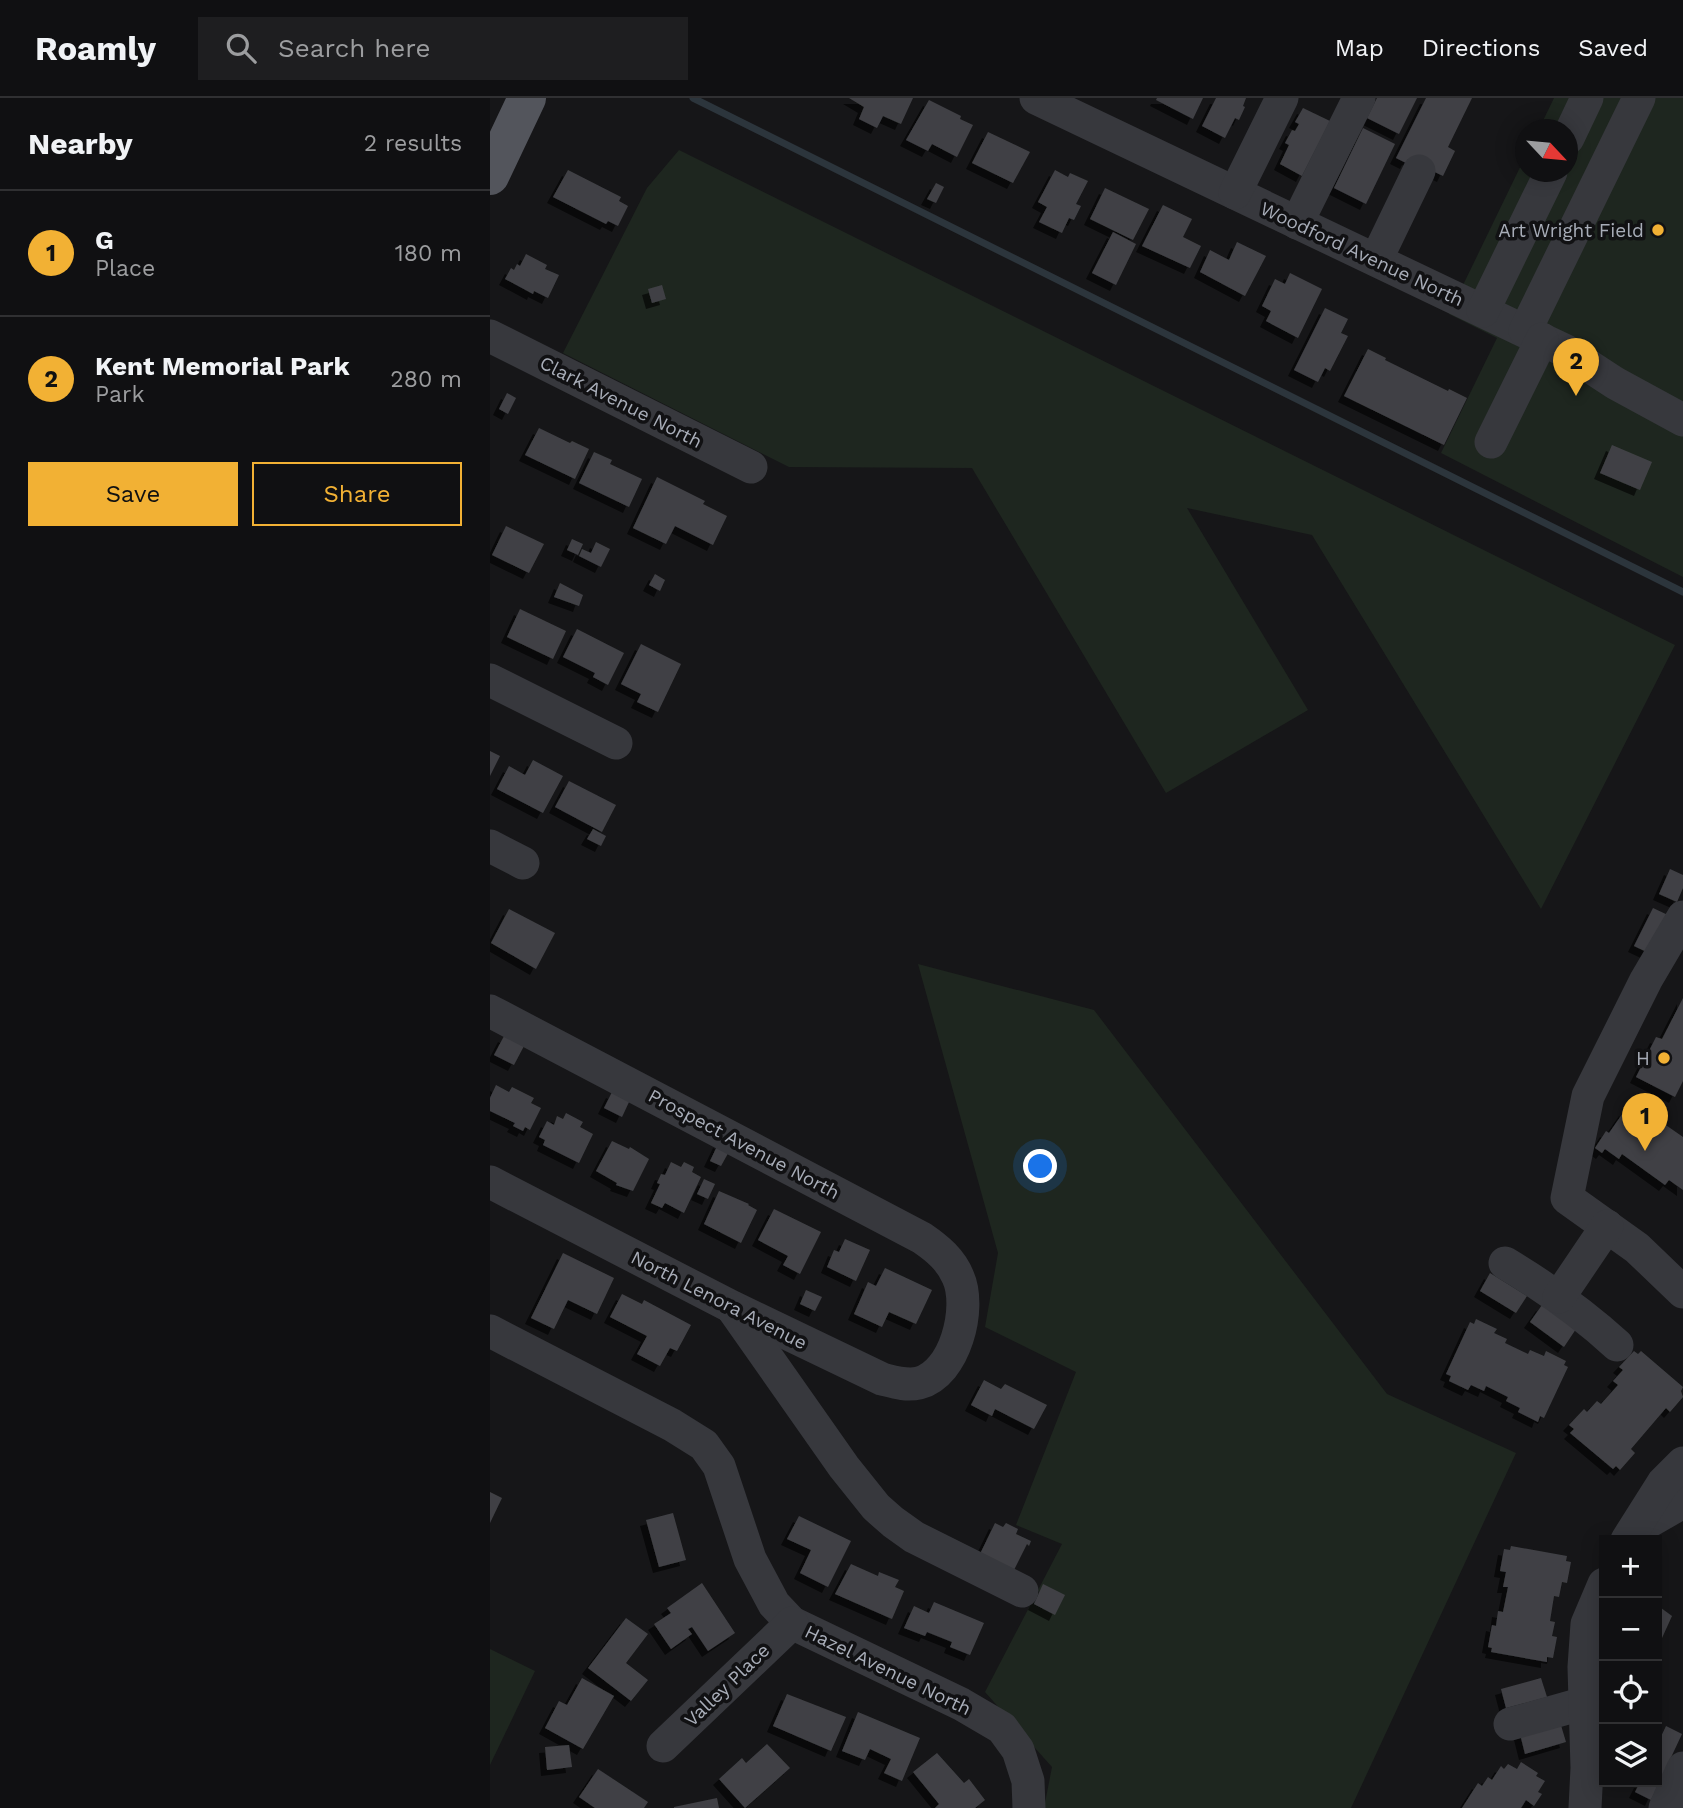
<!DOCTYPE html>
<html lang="en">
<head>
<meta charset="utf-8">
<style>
	:root { --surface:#101012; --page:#1e1e20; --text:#f1f3f6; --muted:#9c9d9f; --line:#303032; --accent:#f2b134 }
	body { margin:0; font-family:"Work Sans",sans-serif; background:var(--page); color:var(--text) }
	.controls { position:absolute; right:21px; bottom:21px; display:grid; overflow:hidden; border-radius:0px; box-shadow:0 4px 18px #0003 }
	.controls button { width:63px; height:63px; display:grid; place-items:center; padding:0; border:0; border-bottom:2px solid var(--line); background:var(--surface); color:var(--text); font:35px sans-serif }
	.compass { position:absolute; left:1025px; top:21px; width:63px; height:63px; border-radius:50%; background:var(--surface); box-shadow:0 4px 18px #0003; rotate:116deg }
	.you { position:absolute; left:551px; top:1069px; width:24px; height:24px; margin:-18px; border:5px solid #fff; border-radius:50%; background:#1a73e8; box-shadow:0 0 0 10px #1a73e833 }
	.badge { display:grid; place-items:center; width:46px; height:46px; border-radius:50%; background:var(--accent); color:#111; font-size:23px; font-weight:700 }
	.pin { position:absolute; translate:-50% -58px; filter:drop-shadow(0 2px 4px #0008) }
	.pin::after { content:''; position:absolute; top:37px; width:24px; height:21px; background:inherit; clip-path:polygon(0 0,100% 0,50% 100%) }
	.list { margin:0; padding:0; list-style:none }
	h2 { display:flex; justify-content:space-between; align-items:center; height:91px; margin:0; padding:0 28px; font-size:30px }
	h2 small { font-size:23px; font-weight:400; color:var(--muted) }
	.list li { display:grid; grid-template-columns:46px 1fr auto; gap:21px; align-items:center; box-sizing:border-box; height:126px; padding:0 28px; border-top:2px solid var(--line) }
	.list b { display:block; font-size:26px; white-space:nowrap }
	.list p { margin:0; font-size:23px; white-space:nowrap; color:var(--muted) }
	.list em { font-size:23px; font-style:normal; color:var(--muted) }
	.actions { display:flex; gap:14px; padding:21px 28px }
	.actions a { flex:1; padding:16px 0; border:2px solid var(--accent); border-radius:0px; text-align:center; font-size:24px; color:var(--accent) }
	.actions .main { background:var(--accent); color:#111 }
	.icon { flex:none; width:38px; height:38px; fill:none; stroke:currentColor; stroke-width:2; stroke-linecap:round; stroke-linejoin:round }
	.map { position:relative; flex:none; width:1193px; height:1710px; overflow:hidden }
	header { display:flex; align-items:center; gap:42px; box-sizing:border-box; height:98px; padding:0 35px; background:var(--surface); border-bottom:2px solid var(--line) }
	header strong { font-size:33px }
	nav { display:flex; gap:38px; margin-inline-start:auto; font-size:24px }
	.search { width:490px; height:63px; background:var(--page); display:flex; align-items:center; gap:18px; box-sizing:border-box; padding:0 24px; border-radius:0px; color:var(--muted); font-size:26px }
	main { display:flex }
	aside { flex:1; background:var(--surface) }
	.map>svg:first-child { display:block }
</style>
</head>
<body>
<header>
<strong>Roamly</strong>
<div class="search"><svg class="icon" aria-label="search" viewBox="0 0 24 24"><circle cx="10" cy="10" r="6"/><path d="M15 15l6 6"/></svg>Search here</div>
<nav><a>Map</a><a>Directions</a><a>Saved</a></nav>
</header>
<main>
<aside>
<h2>Nearby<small>2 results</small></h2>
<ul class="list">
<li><span class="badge">1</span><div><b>G</b><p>Place</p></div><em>180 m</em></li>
<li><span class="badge">2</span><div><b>Kent Memorial Park</b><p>Park</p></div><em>280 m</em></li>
</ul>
<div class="actions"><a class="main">Save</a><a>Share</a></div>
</aside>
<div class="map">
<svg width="1193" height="1710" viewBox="0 0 1193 1710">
	<defs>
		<filter id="shadow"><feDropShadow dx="-6" dy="6" stdDeviation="0" flood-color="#0009"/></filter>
	</defs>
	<rect width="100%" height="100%" fill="#161618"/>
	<!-- green -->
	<g fill="#1e261f">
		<polygon points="1064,0 1193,0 1193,479 951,355 1007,240 959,216 1035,59 1036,74 1078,74 1078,32 1049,31"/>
		<polygon points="189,52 1185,547 1051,811 822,437 697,410 818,612 676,695 482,370 299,369 73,255 157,90"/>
		<polygon points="428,866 604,912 897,1296 1026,1355 861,1710 554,1710 562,1669 495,1594 572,1446 526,1427 586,1274 495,1229 508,1155"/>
		<polygon points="0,1551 45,1573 0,1667"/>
	</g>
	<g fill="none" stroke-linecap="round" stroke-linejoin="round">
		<!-- stream -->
		<polyline stroke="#2c353c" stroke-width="7" points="203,0 1193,494"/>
	</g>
	<!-- building -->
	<g fill="#404145" filter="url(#shadow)">
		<polygon points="359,0 423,0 411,26 393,18 387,30 369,21 374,9"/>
		<polygon points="667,0 713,0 703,21 666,2"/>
		<polygon points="726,0 756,0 753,8 755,9 749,22 745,20 735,40 712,28"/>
		<polygon points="887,0 927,0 909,36 877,20"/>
		<polygon points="936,0 982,0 958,49 965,53 953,78 918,61 916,65 906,60"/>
		<polygon points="439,2 471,18 470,21 483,27 467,59 442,46 438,53 416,42"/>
		<polygon points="813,10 840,23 812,78 790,66 799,47 795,45 802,32 805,33 809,26 805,24"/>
		<polygon points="873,30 905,46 876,106 844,90"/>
		<polygon points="498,34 540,54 523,85 482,65"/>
		<polygon points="78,72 131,99 129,103 138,108 128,128 118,123 116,126 63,99"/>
		<polygon points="565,72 578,79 580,75 598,83 586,106 591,108 584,122 579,120 572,135 549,124 557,109 548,104"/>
		<polygon points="446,85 454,89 446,105 437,101"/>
		<polygon points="615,90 659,111 643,142 600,121"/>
		<polygon points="673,107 702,121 693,139 711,148 700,170 652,148"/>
		<polygon points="623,134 646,146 626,187 602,175"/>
		<polygon points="747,144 776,158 755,198 710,174 720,152 739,162"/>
		<polygon points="36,156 57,167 55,171 69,177 58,200 44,193 43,196 15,181 21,170 24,172 27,166 30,168"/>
		<polygon points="800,175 832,191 808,240 776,223 781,213 772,208 785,181 795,186"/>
		<polygon points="172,187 176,201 162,205 158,191"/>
		<polygon points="835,210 858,221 851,235 858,238 840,273 835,270 828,284 804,272"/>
		<polygon points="878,251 896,260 895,262 958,293 959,291 977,300 954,347 854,298"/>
		<polygon points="17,295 26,300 18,316 9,311"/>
		<polygon points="49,330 80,345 82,343 99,351 85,381 35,357"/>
		<polygon points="1122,347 1162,364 1150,392 1110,375"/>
		<polygon points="104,354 122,362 120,366 152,381 139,409 89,385"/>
		<polygon points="167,379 215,403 213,406 237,418 223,447 185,428 176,446 143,430"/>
		<polygon points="16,428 54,446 39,475 2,457"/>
		<polygon points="82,441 93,446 88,457 77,452"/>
		<polygon points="106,444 120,451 111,469 89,458 92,451 101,455"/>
		<polygon points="165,476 175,482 170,493 159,487"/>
		<polygon points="70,485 93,497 89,508 64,499"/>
		<polygon points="30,511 76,533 63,561 17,539"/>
		<polygon points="87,531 134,555 118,587 103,579 105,575 73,559"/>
		<polygon points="151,546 191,566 168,614 147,604 151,596 131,586"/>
		<polygon points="0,653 10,658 0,678"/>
		<polygon points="43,662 73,678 53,715 7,691 19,668 35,677"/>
		<polygon points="79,683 126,707 112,734 65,709"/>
		<polygon points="103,731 116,738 111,748 97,741"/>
		<polygon points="1180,771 1193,777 1193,790 1187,804 1169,796"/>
		<polygon points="1163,810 1180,818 1161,856 1144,848"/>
		<polygon points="19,811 65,835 46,871 1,845"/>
		<polygon points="1193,900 1193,983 1185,999 1146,979 1166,939 1172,941"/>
		<polygon points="14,938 34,948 24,967 4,957"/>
		<polygon points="6,987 19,994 22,989 44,1000 41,1005 51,1010 40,1032 35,1029 33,1033 23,1028 25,1025 0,1013 0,1000"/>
		<polygon points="122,994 140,1002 132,1019 114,1010"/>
		<polygon points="1135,1012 1153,1025 1160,1016 1193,1039 1193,1092 1179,1082 1175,1087 1132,1056 1129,1061 1115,1051 1112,1055 1105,1050 1116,1033 1119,1035"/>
		<polygon points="76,1015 93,1024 90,1029 103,1036 89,1065 53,1047 55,1042 49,1039 57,1023 64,1027 67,1018 73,1021"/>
		<polygon points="122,1043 139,1051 140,1049 159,1061 143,1093 126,1087 127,1085 106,1073"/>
		<polygon points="229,1044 241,1050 231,1068 220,1063"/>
		<polygon points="181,1064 191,1069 194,1064 204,1069 202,1074 211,1079 194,1115 175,1105 172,1110 161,1105 170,1086 167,1085 171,1076 175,1077"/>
		<polygon points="214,1081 225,1086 218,1101 207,1096"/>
		<polygon points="229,1093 259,1106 258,1107 267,1112 251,1145 214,1126"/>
		<polygon points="284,1111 331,1134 310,1176 293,1167 298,1158 268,1142"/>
		<polygon points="355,1141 380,1152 366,1183 337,1169 344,1152 349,1154"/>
		<polygon points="73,1155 124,1180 107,1216 78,1202 64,1231 41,1220"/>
		<polygon points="395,1170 442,1192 426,1226 399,1214 392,1229 364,1216 378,1184 386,1188"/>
		<polygon points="1000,1175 1037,1198 1026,1215 990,1193"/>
		<polygon points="316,1192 332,1199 325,1213 310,1206"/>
		<polygon points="132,1196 152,1206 154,1202 201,1227 187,1253 180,1250 170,1268 147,1256 157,1238 120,1219"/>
		<polygon points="1052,1207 1086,1231 1074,1249 1040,1224"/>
		<polygon points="986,1221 1007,1231 1004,1235 1017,1241 1015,1245 1038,1256 1040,1252 1054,1258 1056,1253 1076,1263 1074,1267 1078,1269 1054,1320 1050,1318 1048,1324 1028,1314 1030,1310 1016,1303 1018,1299 996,1288 994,1293 981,1287 978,1292 959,1283 961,1278 956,1276 980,1224 984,1226"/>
		<polygon points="1144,1253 1148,1256 1151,1253 1193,1289 1191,1293 1193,1299 1180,1314 1176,1310 1141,1351 1145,1355 1130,1372 1126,1368 1123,1371 1080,1335 1084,1331 1079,1327 1094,1311 1097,1314 1107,1303 1111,1306 1128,1287 1123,1283 1133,1272 1129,1269"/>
		<polygon points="494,1282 511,1291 515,1286 557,1307 544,1331 505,1311 502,1318 481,1307"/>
		<polygon points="0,1394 12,1400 0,1425"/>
		<polygon points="183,1415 196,1462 169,1469 156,1422"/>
		<polygon points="309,1418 361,1443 338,1489 310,1475 321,1452 297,1441"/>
		<polygon points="505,1425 513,1429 516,1425 528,1431 526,1436 541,1443 539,1448 537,1446 524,1472 489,1458"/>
		<polygon points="1021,1448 1077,1458 1076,1463 1081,1464 1077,1485 1072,1484 1069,1499 1064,1498 1060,1523 1065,1524 1062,1538 1067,1539 1063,1560 1057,1559 1057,1564 1001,1554 1002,1550 998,1549 1002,1527 1006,1528 1008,1513 1013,1514 1018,1489 1013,1489 1016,1474 1010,1473 1014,1451 1020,1452"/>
		<polygon points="361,1466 388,1478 389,1474 409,1482 405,1489 414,1493 402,1521 345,1496"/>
		<polygon points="212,1485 245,1535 218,1553 202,1529 198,1531 202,1536 181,1551 164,1526 181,1515 177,1510"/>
		<polygon points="553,1486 575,1497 565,1517 544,1506"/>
		<polygon points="444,1504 494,1525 480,1557 460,1549 462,1544 437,1534 435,1538 414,1530 424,1508 439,1515"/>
		<polygon points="1167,1507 1182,1518 1167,1551"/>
		<polygon points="136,1520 158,1536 136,1565 158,1582 141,1603 98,1570"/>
		<polygon points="92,1580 124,1598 93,1651 55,1630 69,1603 77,1607"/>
		<polygon points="1051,1580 1057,1599 1016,1610 1011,1591"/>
		<polygon points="297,1596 356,1619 341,1653 283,1628"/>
		<polygon points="368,1614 430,1640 412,1683 394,1675 401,1661 380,1651 375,1662 352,1653"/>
		<polygon points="1070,1624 1076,1644 1035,1656 1030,1636"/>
		<polygon points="1176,1628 1192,1636 1161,1702 1145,1694 1150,1684 1167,1684 1167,1647"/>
		<polygon points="277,1646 300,1670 255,1710 229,1681 252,1660 256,1665"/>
		<polygon points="79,1647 82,1669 57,1672 55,1649"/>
		<polygon points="447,1655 474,1685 479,1681 495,1702 485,1710 445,1710 449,1706 423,1674"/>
		<polygon points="1031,1664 1048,1675 1046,1678 1055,1683 1048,1694 1052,1696 1044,1708 1036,1702 1031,1710 972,1710 988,1685 992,1688 998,1679 1002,1682 1011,1668 1014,1671 1018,1666 1027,1671"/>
		<polygon points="108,1671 158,1704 154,1710 105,1710 89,1699"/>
		<polygon points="227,1700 229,1710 184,1710 184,1709"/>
	</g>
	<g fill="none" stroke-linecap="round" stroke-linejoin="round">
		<!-- minor -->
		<g stroke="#37383d" stroke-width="33">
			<polyline points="546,0 1076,253 1125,285 1193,322"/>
			<polyline points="1078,40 1097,0"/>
			<polyline points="745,95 792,0"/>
			<polyline points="807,125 869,0"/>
			<polyline points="886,162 929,73"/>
			<polyline points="993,213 1061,74"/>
			<polyline points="1035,233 1149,0"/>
			<polyline points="0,238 261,369"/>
			<polyline points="1001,344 1052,241"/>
			<polyline points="0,582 126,645"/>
			<polyline points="0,748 33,765"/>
			<polyline points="1193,819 1156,882 1098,998 1077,1100 1147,1150 1193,1194"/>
			<path d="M0,913L432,1140C448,1151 461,1162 468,1179C482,1210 465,1276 429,1285C416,1288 404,1284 392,1281L242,1209L0,1084"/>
			<path d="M1015,1165C1055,1189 1092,1215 1127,1247"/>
			<polyline points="1069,1199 1117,1128"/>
			<polyline points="243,1211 354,1369 386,1409 403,1424 424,1439 532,1493"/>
			<polyline points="0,1233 182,1327 214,1347 229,1368 260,1461 284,1506 302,1525 471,1606 512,1630 528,1652 538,1683 539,1710"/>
			<polyline points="1146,1431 1193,1404"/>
			<polyline points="1137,1442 1173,1385 1193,1365"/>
			<polyline points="1020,1626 1095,1605"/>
			<polyline points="173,1648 302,1525"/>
			<polyline points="1095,1710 1097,1670 1094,1569 1097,1526 1114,1486"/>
			<polyline points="1175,1710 1193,1670"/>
		</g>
		<!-- major -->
		<polyline stroke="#53555c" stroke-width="38" points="0,78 37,0"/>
	</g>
	<!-- markers -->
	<g fill="#f2b134" stroke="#111113" stroke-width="2.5">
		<circle cx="1168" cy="132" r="7"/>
		<circle cx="1174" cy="960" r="7"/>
	</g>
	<g text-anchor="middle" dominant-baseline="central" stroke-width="7" stroke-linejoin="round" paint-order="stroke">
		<!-- poi labels -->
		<g font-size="19" fill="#a8adb8" stroke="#111113" text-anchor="end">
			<text x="1154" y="132">Art Wright Field</text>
			<text x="1160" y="960">H</text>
		</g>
		<!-- street labels -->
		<g font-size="19" fill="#a8adb8" stroke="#111113">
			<text transform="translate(872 156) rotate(25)">Woodford Avenue North</text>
			<text transform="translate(131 304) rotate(27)">Clark Avenue North</text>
			<text transform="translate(254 1046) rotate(28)">Prospect Avenue North</text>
			<text transform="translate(229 1202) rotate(27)">North Lenora Avenue</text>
			<text transform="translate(398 1572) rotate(26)">Hazel Avenue North</text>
			<text transform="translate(237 1587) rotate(-44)">Valley Place</text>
		</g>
	</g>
</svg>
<div class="controls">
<button>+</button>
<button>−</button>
<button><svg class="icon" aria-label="locate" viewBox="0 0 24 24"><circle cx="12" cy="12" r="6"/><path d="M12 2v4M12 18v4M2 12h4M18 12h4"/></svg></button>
<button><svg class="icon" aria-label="layers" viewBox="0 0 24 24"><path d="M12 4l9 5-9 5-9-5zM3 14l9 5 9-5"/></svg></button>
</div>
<svg class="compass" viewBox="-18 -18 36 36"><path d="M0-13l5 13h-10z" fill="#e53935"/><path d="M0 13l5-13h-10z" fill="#9c9d9f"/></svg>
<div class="you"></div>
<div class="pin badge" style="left:1155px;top:1053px">1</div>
<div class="pin badge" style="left:1086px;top:298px">2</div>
</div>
</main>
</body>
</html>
